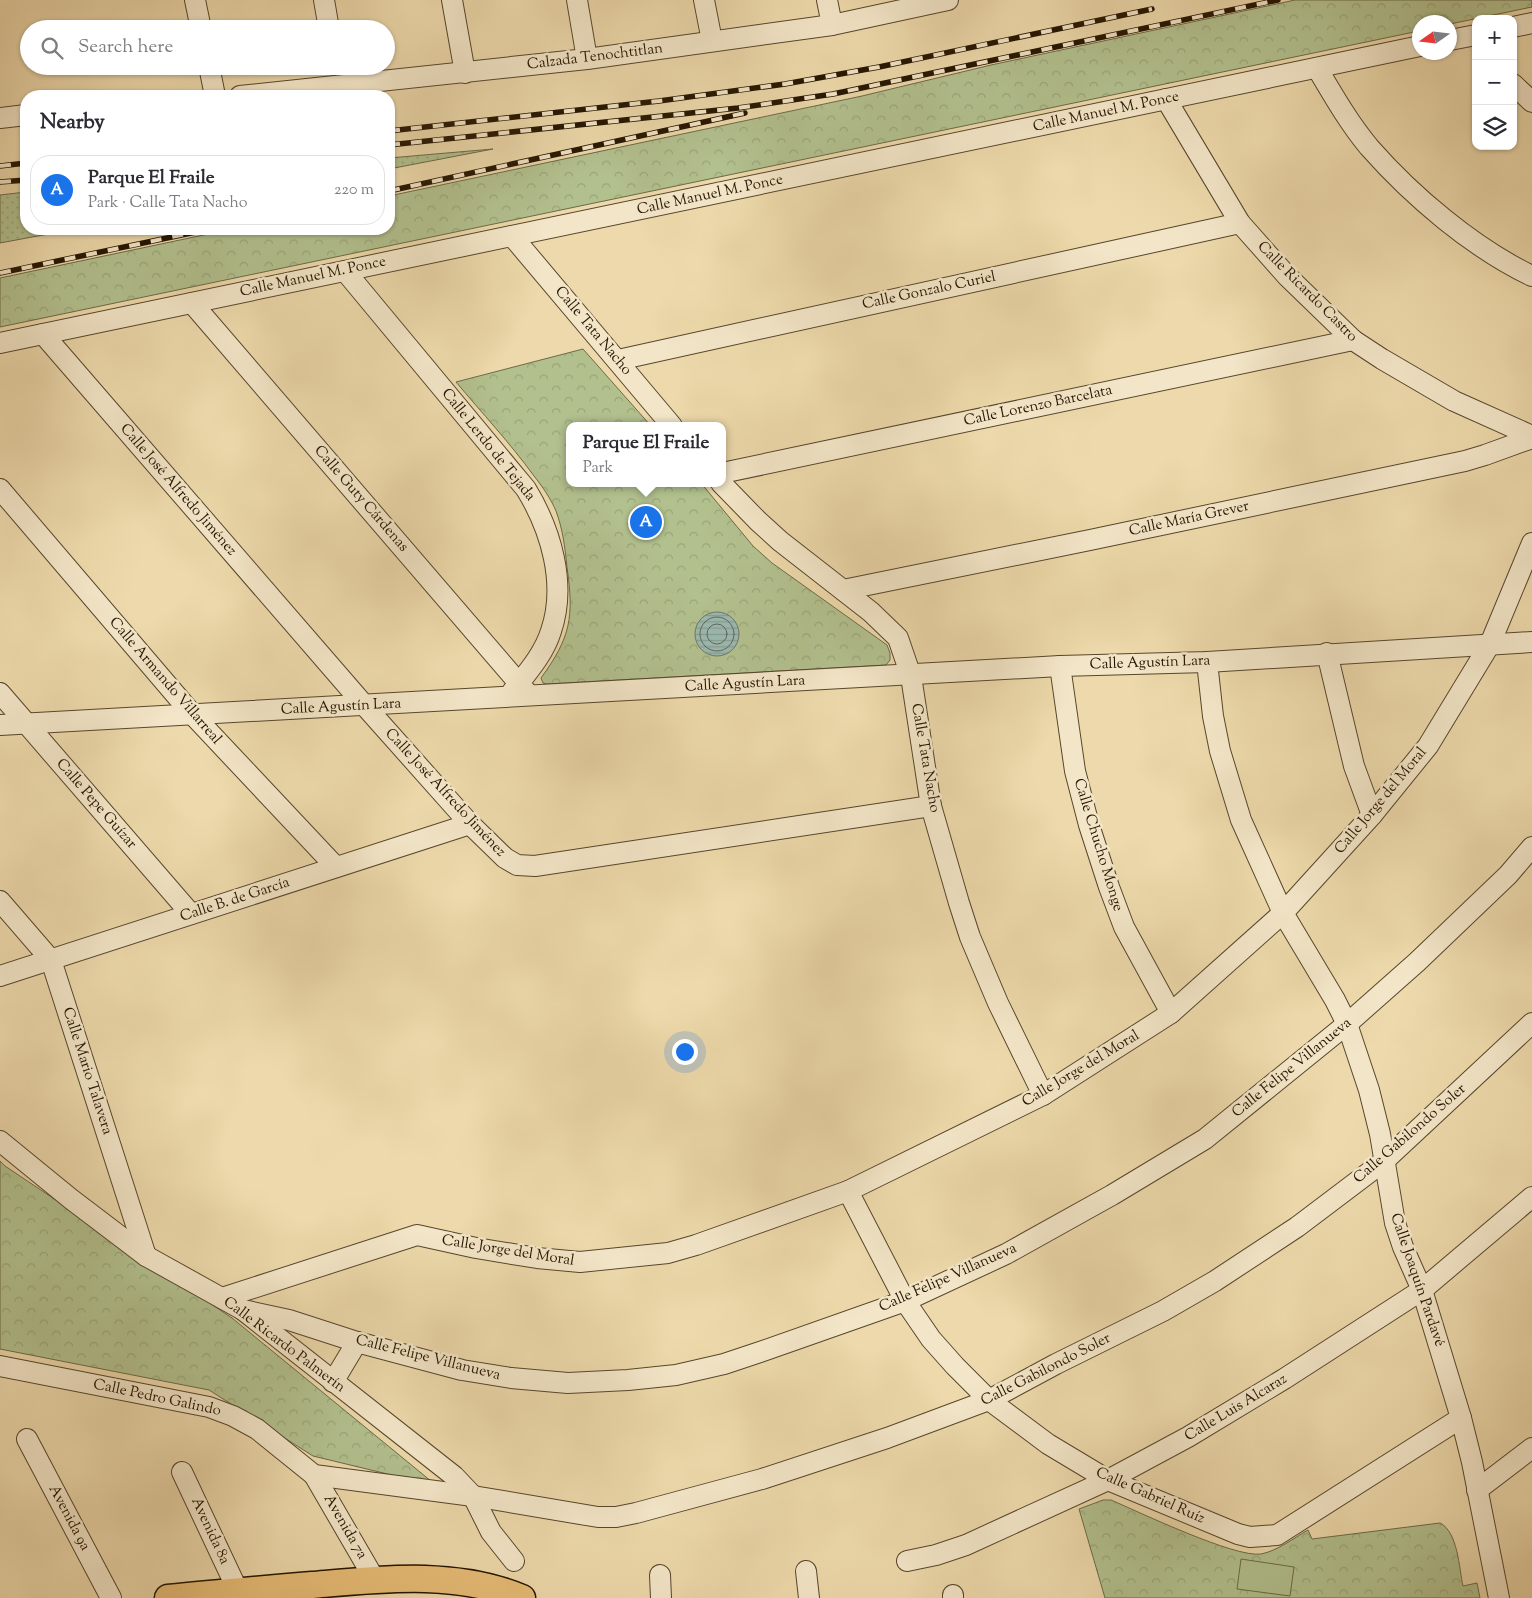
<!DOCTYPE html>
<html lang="en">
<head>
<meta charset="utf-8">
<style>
	:root { --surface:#fff; --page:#f2f2f3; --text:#2b2b33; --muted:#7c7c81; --line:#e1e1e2; --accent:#1a73e8 }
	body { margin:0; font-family:"Sorts Mill Goudy",serif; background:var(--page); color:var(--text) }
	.controls { position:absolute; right:15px; top:15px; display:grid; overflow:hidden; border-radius:10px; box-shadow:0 1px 4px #0004 }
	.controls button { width:45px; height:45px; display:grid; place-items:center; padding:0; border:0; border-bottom:1px solid var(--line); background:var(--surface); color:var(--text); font:25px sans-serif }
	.compass { position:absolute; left:1412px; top:15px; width:45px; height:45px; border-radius:50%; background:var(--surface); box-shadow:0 1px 4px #0004; rotate:256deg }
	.you { position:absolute; left:684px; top:1051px; width:18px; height:18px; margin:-12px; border:4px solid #fff; border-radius:50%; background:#1a73e8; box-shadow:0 0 0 8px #1a73e833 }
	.badge { display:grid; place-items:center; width:32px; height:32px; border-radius:50%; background:var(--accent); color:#fff; font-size:16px; font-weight:700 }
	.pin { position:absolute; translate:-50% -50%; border:2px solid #fff; box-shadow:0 1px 5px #0006 }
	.popup { position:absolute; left:566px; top:422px; width:160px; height:65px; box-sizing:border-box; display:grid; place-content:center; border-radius:10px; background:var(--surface); filter:drop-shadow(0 1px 4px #0005); font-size:16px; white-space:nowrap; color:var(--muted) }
	.popup b { font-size:19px; color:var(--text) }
	.popup::after { content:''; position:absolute; left:50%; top:100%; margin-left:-10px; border:10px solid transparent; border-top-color:var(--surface) }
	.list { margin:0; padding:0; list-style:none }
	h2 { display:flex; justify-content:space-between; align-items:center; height:65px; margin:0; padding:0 20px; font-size:21px }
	h2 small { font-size:16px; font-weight:400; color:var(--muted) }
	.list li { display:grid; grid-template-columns:32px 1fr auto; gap:15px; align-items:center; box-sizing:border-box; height:70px; margin:0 10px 10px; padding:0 10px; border:1px solid var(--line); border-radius:20px }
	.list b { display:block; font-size:19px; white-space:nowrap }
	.list p { margin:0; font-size:16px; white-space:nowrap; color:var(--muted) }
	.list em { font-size:16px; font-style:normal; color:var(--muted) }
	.icon { flex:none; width:28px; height:28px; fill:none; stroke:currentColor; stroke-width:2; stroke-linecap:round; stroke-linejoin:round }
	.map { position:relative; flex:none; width:1532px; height:1598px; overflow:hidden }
	.search { position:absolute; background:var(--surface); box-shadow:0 1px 4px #0004; left:20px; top:20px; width:375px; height:55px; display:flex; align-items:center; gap:12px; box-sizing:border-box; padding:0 18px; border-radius:28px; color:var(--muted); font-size:19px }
	.panel { position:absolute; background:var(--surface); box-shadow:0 1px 4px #0004; left:20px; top:90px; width:375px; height:145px; border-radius:20px }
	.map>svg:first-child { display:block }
</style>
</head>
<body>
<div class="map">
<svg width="1532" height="1598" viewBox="0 0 1532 1598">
	<defs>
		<pattern id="grass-dots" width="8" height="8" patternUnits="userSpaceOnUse" patternTransform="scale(1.25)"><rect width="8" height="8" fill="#b2c08e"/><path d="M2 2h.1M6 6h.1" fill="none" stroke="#99a479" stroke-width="1.8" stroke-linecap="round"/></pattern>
		<pattern id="park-crowns" width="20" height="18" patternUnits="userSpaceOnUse" patternTransform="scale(1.25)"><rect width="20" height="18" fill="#b2c08e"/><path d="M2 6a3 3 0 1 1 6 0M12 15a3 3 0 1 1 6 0" fill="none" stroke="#99a479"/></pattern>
		<pattern id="water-rules" width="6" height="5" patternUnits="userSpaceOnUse" patternTransform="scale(1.25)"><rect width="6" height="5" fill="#9bb9b0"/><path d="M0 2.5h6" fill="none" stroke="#859e96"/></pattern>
	</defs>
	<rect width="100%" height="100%" fill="#edd9ab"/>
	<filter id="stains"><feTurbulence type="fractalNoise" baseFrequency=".004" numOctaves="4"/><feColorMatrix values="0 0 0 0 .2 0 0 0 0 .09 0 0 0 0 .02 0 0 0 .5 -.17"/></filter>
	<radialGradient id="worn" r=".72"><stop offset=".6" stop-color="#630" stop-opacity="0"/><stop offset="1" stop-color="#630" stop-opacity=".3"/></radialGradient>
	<!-- grass -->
	<g fill="url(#grass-dots)" stroke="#6c6a48">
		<polygon points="493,149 389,169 389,158"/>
		<polygon points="26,192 26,229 75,229 0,243 0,195"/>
	</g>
	<!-- park -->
	<g fill="url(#park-crowns)" stroke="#6c6a48">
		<polygon points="1295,0 1532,0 1532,7 1450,24 1450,22 1420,22 1419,31 0,327 0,278 232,229 389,229 389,196 862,96 991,65"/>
		<path d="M583,349L651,426H570V483H701L753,546L772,563L887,645L890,653V660L886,665L547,684L543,683L541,678C571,637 574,617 567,567C565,548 563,530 556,511C551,499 542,486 534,476C510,443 482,413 456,382Z"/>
		<polygon points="0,1161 5,1166 232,1318 437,1486 313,1456 209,1390 0,1349"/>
		<path d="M1103,1500H1111C1139,1512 1235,1558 1261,1554C1277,1551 1294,1538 1308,1530L1312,1539L1440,1523C1458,1532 1459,1568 1463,1586L1477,1583L1480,1598H1105L1079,1509Z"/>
	</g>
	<!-- pitch -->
	<polygon fill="#b2c08e" stroke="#6c6a48" points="1241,1559 1294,1567 1290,1596 1237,1589"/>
	<!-- water -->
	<circle fill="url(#water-rules)" stroke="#6c776a" cx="717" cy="634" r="22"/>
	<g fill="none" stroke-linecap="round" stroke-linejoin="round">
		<!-- shore -->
		<g stroke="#606758" stroke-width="1">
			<circle cx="717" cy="634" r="17"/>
			<circle cx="717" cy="634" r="10"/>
		</g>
		<!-- minor casing -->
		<g stroke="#57462c" stroke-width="22">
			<g id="minor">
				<polyline points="195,0 201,29"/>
				<polyline points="324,0 329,29"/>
				<polyline points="452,0 465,73"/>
				<polyline points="577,0 587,59"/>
				<polyline points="704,0 712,41"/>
				<polyline points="827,0 832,25"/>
				<polyline points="1513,27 1532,23"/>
				<polyline points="1450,40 1476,35"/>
				<polyline points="209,66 215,96"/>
				<path d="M1317,68C1333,95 1349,123 1369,147C1412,196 1473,248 1532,276"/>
				<polyline points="1513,84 1532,102"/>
				<polyline points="240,96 587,59 832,25 948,0"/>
				<polyline points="1166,99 1240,223 1287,276 1353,340 1382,359 1454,401 1532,436"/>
				<polyline points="0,118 26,115"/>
				<polyline points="512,236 672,426"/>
				<path d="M345,271L526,489C551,530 567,584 551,631C544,654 527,673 512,692"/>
				<polyline points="192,303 529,695"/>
				<polyline points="43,334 365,706 470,824 505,858 517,865 535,866 931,806"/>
				<polyline points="0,343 1420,46"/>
				<polyline points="618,360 1240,223"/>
				<polyline points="722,473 1353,340"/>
				<polyline points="721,483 758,521 780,541 871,612 898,638 911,676 931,806 959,903 970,937 998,1003 1043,1095"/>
				<polyline points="0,489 193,715 336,867"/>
				<polyline points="843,590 1090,540 1465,461 1485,455 1532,438"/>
				<polyline points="1327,653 1354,766 1372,815"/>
				<polyline points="1207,662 1213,716 1220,751 1241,820 1283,913 1335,1000 1347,1024 1369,1090 1380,1134 1395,1223 1403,1247 1422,1290 1461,1418 1472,1462 1499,1598"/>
				<polyline points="1060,666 1075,771 1089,825 1109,887 1124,927 1171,1013"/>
				<polyline points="0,693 191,914"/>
				<polyline points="0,725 1060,666 1207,662 1532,642"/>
				<polyline points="0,901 51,960 146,1256"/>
				<polyline points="0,976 470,824"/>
				<polyline points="0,1141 71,1199 146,1256 243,1310 454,1476 473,1496 491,1532 514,1561"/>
				<polyline points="848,1191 905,1301 931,1339 955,1366 989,1400 1048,1444 1108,1480 1238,1534 1250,1537 1277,1535 1461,1418"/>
				<polyline points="222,1298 417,1235 476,1248 537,1258 580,1262 668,1253 696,1245 848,1191 1043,1095 1171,1013 1283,913 1372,815 1428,746 1490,644 1532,543"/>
				<polyline points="243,1310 289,1320 357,1342 462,1370 511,1378 568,1383 628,1380 676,1375 724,1364 760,1352 905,1301 1006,1254 1112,1195 1205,1139 1347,1024 1417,962 1508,875 1532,847"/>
				<polyline points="0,1366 209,1407 233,1416 257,1429 314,1475 473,1496 598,1517 616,1517 636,1513 762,1479 887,1438 989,1400 1056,1364 1163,1311 1215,1281 1297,1227 1383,1162 1532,1023"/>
				<polyline points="333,1382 357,1342"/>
				<polyline points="27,1439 111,1598"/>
				<polyline points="182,1472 238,1591"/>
				<polyline points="314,1475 375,1580"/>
				<polyline points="1477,1490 1532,1448"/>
				<polyline points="907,1561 936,1555 966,1545 1108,1480 1188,1437 1284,1379 1422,1290 1532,1197"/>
				<polyline points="806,1571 809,1598"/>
				<polyline points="660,1575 661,1598"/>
				<polyline points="953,1595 953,1598"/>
			</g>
		</g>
		<!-- major casing -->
		<g stroke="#251501" stroke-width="29">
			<path id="major" d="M168,1598C216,1593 264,1589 312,1585C381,1579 456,1570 522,1598"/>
		</g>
		<!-- minor -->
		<use href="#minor" stroke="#f3e6c8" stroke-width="20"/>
		<!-- major -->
		<use href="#major" stroke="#e6bc76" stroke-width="26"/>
		<!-- rail casing -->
		<g stroke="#251501" stroke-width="5.5">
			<g id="rail">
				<polyline points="389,131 659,101 785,84 879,67 1152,9"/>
				<polyline points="389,145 738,108 833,94 1278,0"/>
				<polyline points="0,166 26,163"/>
				<polyline points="0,182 26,180"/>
				<polyline points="389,191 745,113"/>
				<polyline points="0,273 210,229"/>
			</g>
		</g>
		<!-- rail -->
		<use href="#rail" stroke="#f3e6c8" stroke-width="4" stroke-dasharray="11" stroke-linecap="butt"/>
	</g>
	<g text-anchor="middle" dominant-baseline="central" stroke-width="5" stroke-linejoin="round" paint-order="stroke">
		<!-- street labels -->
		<g font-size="15" fill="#251501" stroke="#f3e6c8">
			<text transform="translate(595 57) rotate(-7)">Calzada Tenochtitlan</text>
			<text transform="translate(1106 112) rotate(-12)">Calle Manuel M. Ponce</text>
			<text transform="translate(710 195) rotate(-12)">Calle Manuel M. Ponce</text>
			<text transform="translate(313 277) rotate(-12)">Calle Manuel M. Ponce</text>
			<text transform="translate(929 291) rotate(-12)">Calle Gonzalo Curiel</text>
			<text transform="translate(1307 292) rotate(45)">Calle Ricardo Castro</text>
			<text transform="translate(593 331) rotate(50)">Calle Tata Nacho</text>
			<text transform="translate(1038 406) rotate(-12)">Calle Lorenzo Barcelata</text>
			<text transform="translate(488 445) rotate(51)">Calle Lerdo de Tejada</text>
			<text transform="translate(178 490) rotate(49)">Calle José Alfredo Jiménez</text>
			<text transform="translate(361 499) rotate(49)">Calle Guty Cárdenas</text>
			<text transform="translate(1189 519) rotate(-12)">Calle María Grever</text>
			<text transform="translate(1150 663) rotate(-2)">Calle Agustín Lara</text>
			<text transform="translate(165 681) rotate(49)">Calle Armando Villarreal</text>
			<text transform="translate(745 684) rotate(-3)">Calle Agustín Lara</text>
			<text transform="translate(341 707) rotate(-3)">Calle Agustín Lara</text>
			<text transform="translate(925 758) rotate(80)">Calle Tata Nacho</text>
			<text transform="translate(445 793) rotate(47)">Calle José Alfredo Jiménez</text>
			<text transform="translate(1381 801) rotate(-50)">Calle Jorge del Moral</text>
			<text transform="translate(96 804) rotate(49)">Calle Pepe Guízar</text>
			<text transform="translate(1098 845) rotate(73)">Calle Chucho Monge</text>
			<text transform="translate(235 900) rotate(-18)">Calle B. de García</text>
			<text transform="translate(1292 1068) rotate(-39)">Calle Felipe Villanueva</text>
			<text transform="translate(1081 1069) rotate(-31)">Calle Jorge del Moral</text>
			<text transform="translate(87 1071) rotate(72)">Calle Mario Talavera</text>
			<text transform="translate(1410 1134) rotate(-41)">Calle Gabilondo Soler</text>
			<text transform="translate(508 1251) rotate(9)">Calle Jorge del Moral</text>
			<text transform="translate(948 1278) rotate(-24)">Calle Felipe Villanueva</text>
			<text transform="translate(1417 1280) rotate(71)">Calle Joaquín Pardavé</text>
			<text transform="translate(284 1345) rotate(37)">Calle Ricardo Palmerín</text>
			<text transform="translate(428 1358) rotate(14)">Calle Felipe Villanueva</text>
			<text transform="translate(1046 1370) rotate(-27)">Calle Gabilondo Soler</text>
			<text transform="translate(157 1398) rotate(12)">Calle Pedro Galindo</text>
			<text transform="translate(1236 1408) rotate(-31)">Calle Luis Alcaraz</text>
			<text transform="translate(1150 1496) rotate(24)">Calle Gabriel Ruíz</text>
			<text transform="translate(69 1518) rotate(62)">Avenida 9a</text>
			<text transform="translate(345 1527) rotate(60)">Avenida 7a</text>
			<text transform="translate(210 1531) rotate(65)">Avenida 8a</text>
		</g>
	</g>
	<rect width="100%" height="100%" filter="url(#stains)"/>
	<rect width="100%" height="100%" fill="url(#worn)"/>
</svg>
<div class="controls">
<button>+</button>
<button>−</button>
<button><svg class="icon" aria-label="layers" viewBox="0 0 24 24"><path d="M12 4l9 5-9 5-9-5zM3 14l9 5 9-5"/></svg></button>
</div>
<svg class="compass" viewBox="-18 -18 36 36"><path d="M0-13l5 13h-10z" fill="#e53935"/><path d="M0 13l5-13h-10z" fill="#7c7c81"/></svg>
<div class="you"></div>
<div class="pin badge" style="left:646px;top:522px">A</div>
<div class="popup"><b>Parque El Fraile</b>Park</div>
<div class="search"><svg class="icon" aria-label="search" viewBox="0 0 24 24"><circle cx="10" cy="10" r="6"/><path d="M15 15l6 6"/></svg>Search here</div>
<section class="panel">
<h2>Nearby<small></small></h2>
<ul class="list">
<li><span class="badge">A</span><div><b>Parque El Fraile</b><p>Park · Calle Tata Nacho</p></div><em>220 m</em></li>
</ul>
</section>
</div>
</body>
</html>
